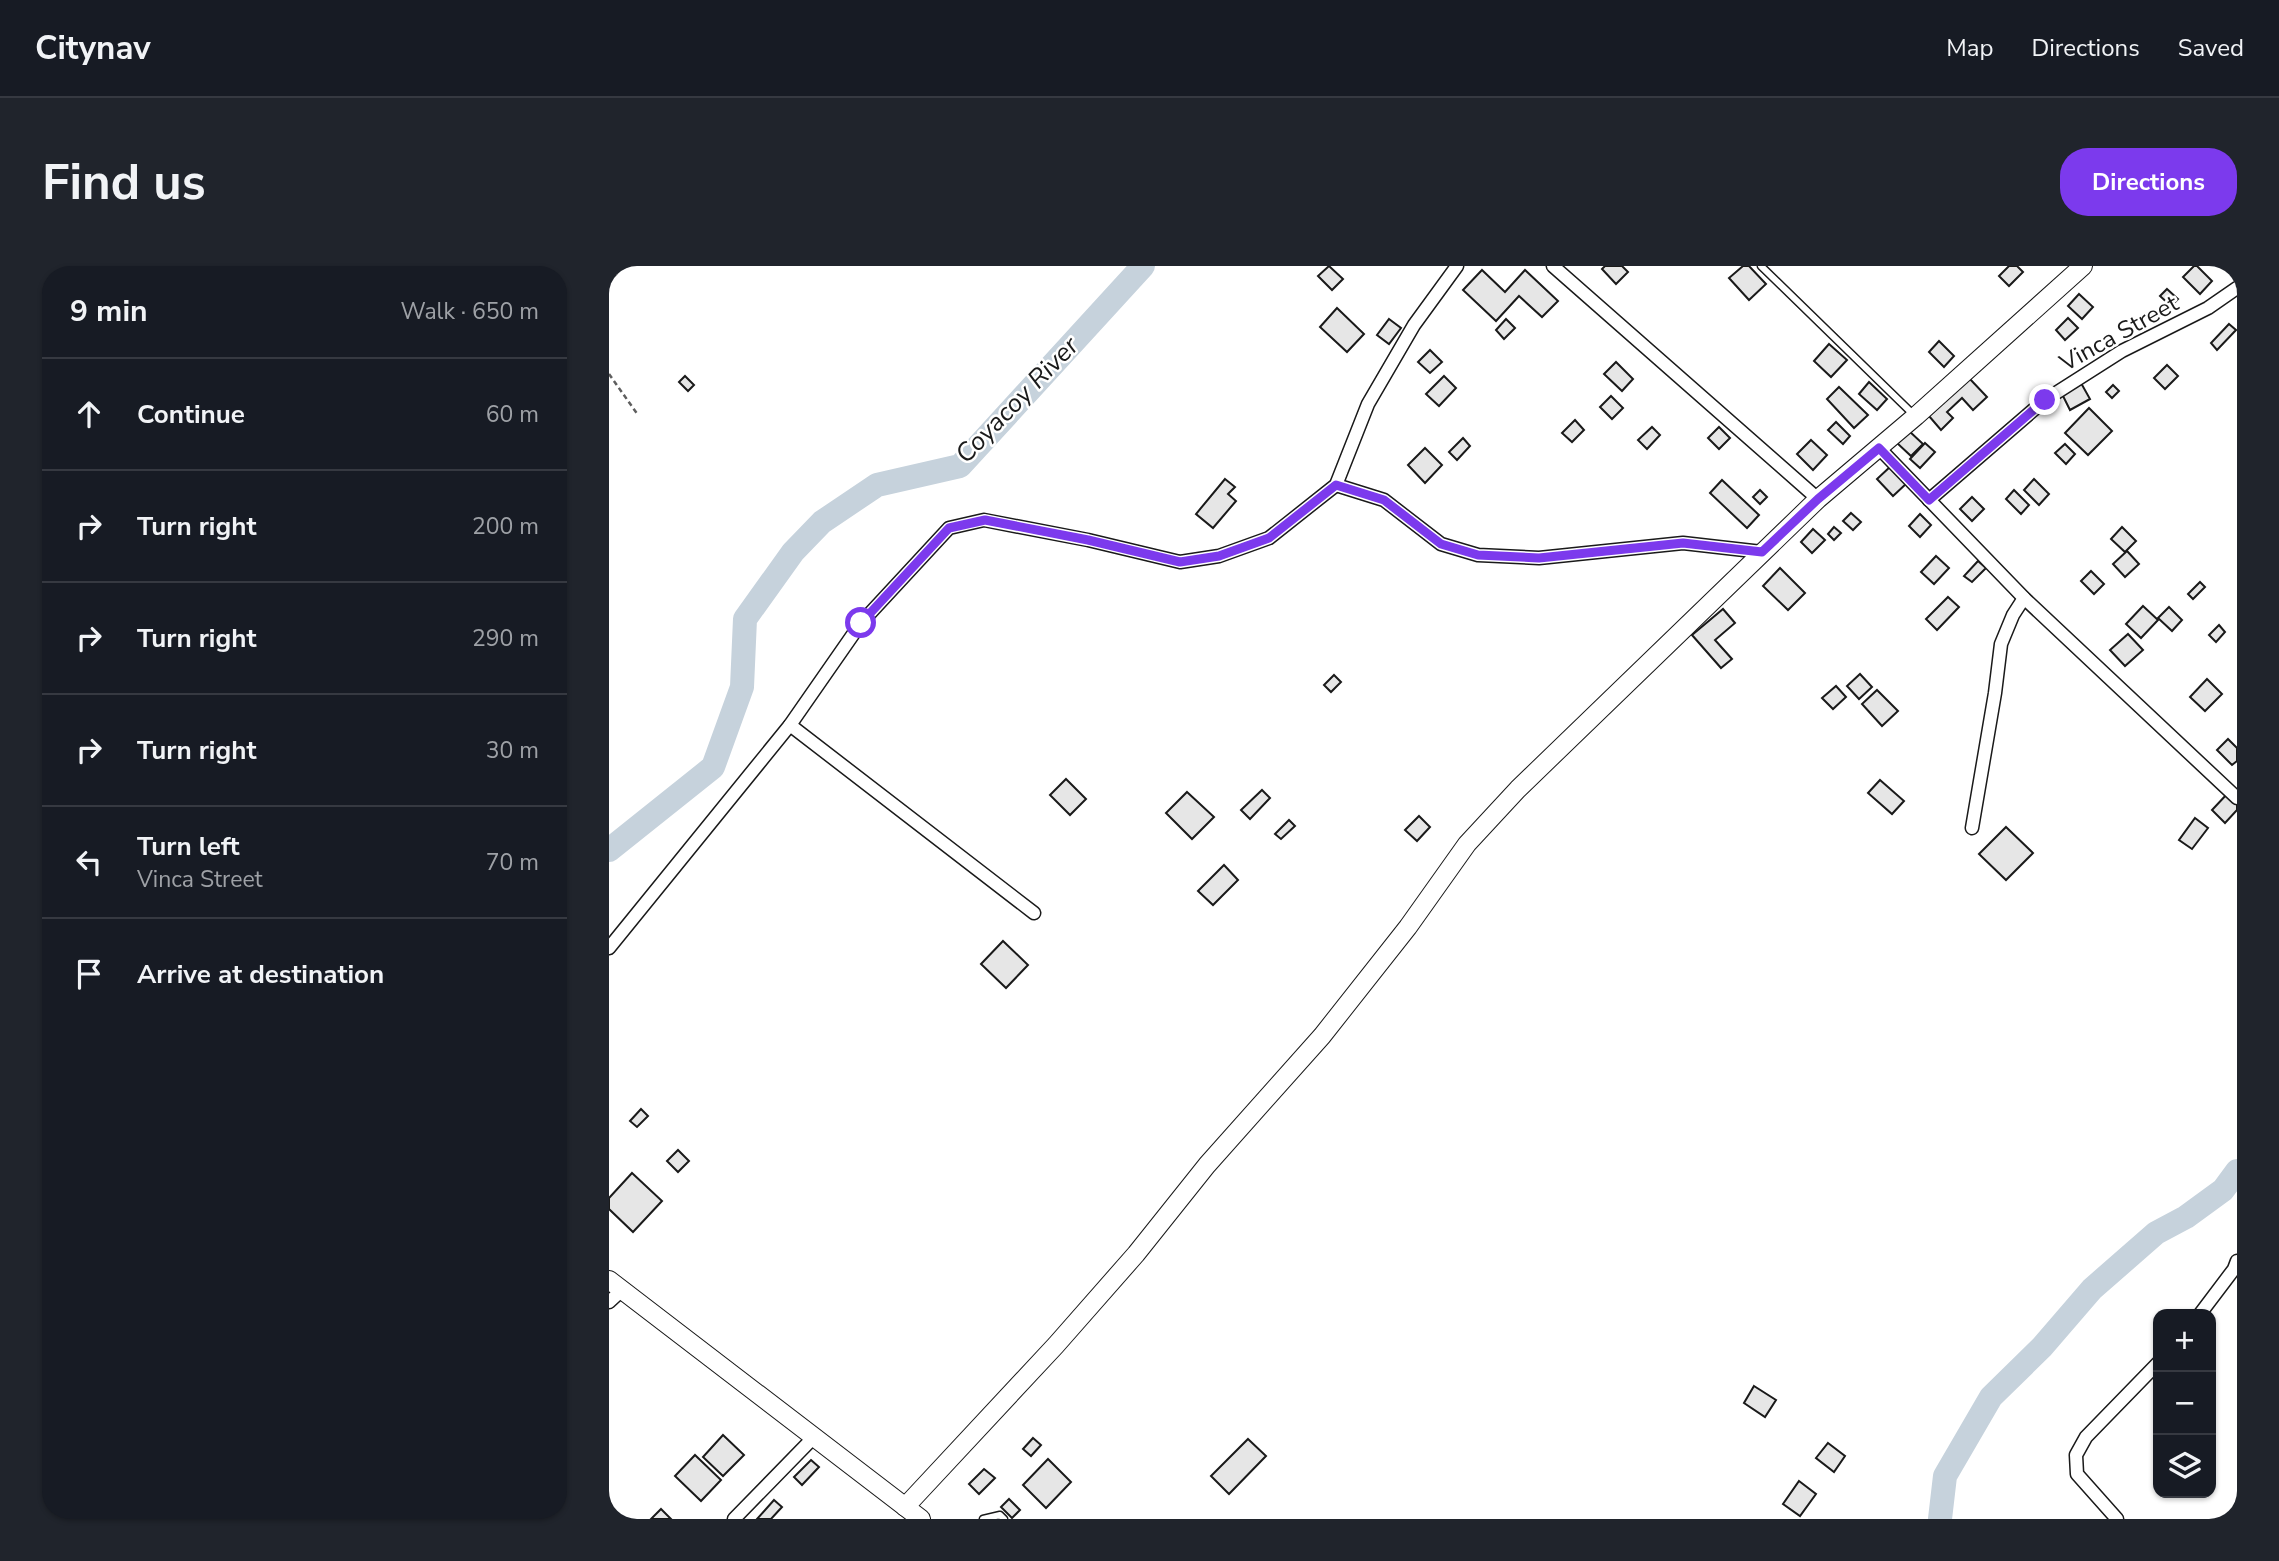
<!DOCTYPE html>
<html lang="en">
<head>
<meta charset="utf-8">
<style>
	:root { --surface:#171b24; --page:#20242c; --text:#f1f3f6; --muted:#9ea1a6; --line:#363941; --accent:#7c3aed }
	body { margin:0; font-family:"Nunito Sans",sans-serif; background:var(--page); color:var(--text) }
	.controls { position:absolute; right:21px; bottom:21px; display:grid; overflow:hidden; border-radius:14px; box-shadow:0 2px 5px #0004 }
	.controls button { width:63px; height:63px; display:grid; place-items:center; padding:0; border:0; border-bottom:2px solid var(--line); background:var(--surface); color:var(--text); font:35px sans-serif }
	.stop { position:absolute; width:21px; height:21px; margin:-16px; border:5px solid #7c3aed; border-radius:50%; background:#fff }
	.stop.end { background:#7c3aed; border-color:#fff; box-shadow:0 2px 7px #0008 }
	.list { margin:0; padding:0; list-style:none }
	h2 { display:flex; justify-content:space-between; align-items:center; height:91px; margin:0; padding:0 28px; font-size:30px }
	h2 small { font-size:23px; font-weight:400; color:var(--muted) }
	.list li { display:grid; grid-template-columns:46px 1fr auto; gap:21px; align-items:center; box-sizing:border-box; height:112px; padding:0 28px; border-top:2px solid var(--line) }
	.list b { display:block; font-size:26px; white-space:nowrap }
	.list p { margin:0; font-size:23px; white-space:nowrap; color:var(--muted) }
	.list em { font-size:23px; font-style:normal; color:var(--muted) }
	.icon { flex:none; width:38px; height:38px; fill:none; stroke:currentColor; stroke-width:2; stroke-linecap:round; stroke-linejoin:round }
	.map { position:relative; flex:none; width:1628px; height:1253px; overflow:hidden; border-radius:28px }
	header { display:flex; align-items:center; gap:42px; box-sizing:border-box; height:98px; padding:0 35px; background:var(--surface); border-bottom:2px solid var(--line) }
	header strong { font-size:33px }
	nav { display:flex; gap:38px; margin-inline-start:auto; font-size:24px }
	.intro { display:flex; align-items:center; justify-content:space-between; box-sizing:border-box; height:168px; padding:0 42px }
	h1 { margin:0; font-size:49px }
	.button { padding:18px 32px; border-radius:28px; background:var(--accent); color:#fff; font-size:24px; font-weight:700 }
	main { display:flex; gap:42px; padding:0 42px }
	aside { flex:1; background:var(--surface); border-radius:28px; box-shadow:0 2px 5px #0004 }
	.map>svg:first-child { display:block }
</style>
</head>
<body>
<header>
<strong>Citynav</strong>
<nav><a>Map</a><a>Directions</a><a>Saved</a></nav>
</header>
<div class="intro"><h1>Find us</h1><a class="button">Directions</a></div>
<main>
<aside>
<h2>9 min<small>Walk · 650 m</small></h2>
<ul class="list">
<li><svg class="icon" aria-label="ahead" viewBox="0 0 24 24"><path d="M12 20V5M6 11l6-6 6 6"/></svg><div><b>Continue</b></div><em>60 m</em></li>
<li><svg class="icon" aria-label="right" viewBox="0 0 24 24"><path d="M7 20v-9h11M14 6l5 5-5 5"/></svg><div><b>Turn right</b></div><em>200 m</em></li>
<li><svg class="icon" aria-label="right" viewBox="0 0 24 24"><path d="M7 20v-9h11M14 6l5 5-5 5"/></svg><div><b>Turn right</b></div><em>290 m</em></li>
<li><svg class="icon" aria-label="right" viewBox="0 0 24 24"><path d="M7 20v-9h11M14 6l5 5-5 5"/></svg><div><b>Turn right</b></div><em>30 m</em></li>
<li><svg class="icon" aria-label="left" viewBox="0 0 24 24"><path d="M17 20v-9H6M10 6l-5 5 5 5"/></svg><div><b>Turn left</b><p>Vinca Street</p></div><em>70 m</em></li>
<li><svg class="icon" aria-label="arrive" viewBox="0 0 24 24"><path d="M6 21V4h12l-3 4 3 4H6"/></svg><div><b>Arrive at destination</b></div></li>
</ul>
</aside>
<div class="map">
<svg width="1628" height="1253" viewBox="0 0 1628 1253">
	<rect width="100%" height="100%" fill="#fff"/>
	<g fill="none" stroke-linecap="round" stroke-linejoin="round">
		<!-- river -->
		<g stroke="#c6d2dc" stroke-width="24">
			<polyline points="0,584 104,501 133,421 136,353 184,286 213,256 268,219 351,200 534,0"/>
			<polyline points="1331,1253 1336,1210 1382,1131 1433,1081 1483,1023 1547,967 1577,951 1614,924 1628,905"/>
		</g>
	</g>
	<!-- building -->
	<g fill="#e6e6e6" stroke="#1a1a1a" stroke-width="2">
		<polygon points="720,0 734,13 723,24 709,10"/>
		<polygon points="996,0 1013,0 1019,6 1007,18 993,3"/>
		<polygon points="1134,0 1140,0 1157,18 1140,34 1120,12"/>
		<polygon points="1400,0 1408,0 1414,6 1400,20 1390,10"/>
		<polygon points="1585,0 1588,0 1603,15 1591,28 1574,11"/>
		<polygon points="873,4 896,26 916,4 949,35 933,51 910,30 887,55 854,24"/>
		<polygon points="1558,23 1569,33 1562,40 1551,30"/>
		<polygon points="1470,28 1484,41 1473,53 1459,40"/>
		<polygon points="728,42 755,68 738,86 711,61"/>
		<polygon points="1459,52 1469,62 1456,74 1447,64"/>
		<polygon points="780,53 792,62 780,78 768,69"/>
		<polygon points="897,53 906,62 895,73 887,64"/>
		<polygon points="1620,58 1627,64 1608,84 1602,77"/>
		<polygon points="1330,75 1345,90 1335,101 1320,86"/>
		<polygon points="1220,78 1238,94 1222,111 1205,95"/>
		<polygon points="821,84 833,96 821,107 809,96"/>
		<polygon points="1007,96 1024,113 1013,125 995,108"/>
		<polygon points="1558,99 1569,110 1556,123 1545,112"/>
		<polygon points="76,110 85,119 79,125 70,116"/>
		<polygon points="835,110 847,122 830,140 817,128"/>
		<polygon points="1360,112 1378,131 1364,144 1353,132 1338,146 1344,152 1332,164 1320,150"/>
		<polygon points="1260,116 1278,133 1268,144 1250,128"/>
		<polygon points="1472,117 1481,133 1461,144 1453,128"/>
		<polygon points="1504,119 1510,125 1503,132 1497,126"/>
		<polygon points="1230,121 1259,149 1245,162 1218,133"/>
		<polygon points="1002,130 1014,142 1003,153 991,141"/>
		<polygon points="1480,142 1503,165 1479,189 1456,167"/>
		<polygon points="966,154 975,164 963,176 953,167"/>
		<polygon points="1227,156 1241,170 1234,178 1219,164"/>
		<polygon points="1043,161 1051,169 1038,183 1029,174"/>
		<polygon points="1110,161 1121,172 1110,183 1099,172"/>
		<polygon points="1299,164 1314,178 1302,190 1288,177"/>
		<polygon points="854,172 861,180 848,194 840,186"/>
		<polygon points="1202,174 1218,189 1204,204 1188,188"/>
		<polygon points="1316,177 1326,186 1311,202 1301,193"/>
		<polygon points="1456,178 1466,188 1457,198 1446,187"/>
		<polygon points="816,182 833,199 816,217 799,199"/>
		<polygon points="1282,200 1298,217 1284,230 1268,213"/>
		<polygon points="616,213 626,221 619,228 627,235 604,262 587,248"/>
		<polygon points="1425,213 1440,228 1430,239 1415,224"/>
		<polygon points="1113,214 1150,249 1138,262 1101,227"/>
		<polygon points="1151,224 1158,231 1151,238 1144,231"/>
		<polygon points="1405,224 1420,239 1412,248 1397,233"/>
		<polygon points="1363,231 1375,243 1363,255 1351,243"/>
		<polygon points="1242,247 1252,256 1244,264 1234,255"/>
		<polygon points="1311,248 1322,259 1311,271 1300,260"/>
		<polygon points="1225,261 1232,267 1225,274 1219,268"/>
		<polygon points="1513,261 1527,275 1516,286 1502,273"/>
		<polygon points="1204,263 1216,274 1203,287 1192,276"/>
		<polygon points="1518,285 1530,298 1516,311 1504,298"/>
		<polygon points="1327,290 1340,302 1325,318 1312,306"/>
		<polygon points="1369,295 1377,302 1363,316 1355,310"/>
		<polygon points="1171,302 1196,327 1179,344 1154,320"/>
		<polygon points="1482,305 1495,318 1485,328 1472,315"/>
		<polygon points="1591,316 1596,321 1584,333 1579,328"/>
		<polygon points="1339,331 1350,341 1328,364 1317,353"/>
		<polygon points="1534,340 1549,354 1532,372 1517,358"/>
		<polygon points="1560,341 1573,354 1563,365 1549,352"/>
		<polygon points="1114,343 1126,357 1106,374 1123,393 1112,402 1083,369"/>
		<polygon points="1610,359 1616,366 1607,376 1600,369"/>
		<polygon points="1519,368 1534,384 1516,400 1501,384"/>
		<polygon points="1251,408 1263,421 1250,433 1238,420"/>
		<polygon points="725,409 732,416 722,426 715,419"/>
		<polygon points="1598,413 1613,428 1596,445 1581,431"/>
		<polygon points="1227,420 1237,431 1224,443 1213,432"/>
		<polygon points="1268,424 1289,445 1273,460 1253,438"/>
		<polygon points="1619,473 1628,482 1628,495 1623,499 1608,484"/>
		<polygon points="457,513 477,533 461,549 441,529"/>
		<polygon points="1271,514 1295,535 1283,548 1259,527"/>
		<polygon points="653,524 661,532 641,553 632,544"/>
		<polygon points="578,526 605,551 583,573 557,547"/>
		<polygon points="1619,527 1628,536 1628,544 1616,557 1603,544"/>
		<polygon points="810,550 821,561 808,575 796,564"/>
		<polygon points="1586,552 1599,562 1583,583 1570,574"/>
		<polygon points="680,554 686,560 672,573 666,568"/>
		<polygon points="1397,561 1424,587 1397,614 1370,588"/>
		<polygon points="615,599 629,614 604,639 589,625"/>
		<polygon points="394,675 419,699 397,722 372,698"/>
		<polygon points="32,843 39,850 28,861 21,855"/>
		<polygon points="69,884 80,895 69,906 58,895"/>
		<polygon points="23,907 53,935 24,966 0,943 0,932"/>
		<polygon points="1145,1120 1167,1134 1156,1151 1135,1137"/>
		<polygon points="114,1169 135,1189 114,1210 94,1191"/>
		<polygon points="424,1172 432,1179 422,1190 414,1183"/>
		<polygon points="639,1173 657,1190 620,1228 602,1210"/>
		<polygon points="1219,1177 1236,1190 1225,1206 1207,1192"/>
		<polygon points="86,1189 112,1214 92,1235 66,1210"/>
		<polygon points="439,1193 462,1216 437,1242 414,1219"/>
		<polygon points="202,1194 210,1201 193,1219 185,1211"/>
		<polygon points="375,1203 386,1212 370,1228 360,1218"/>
		<polygon points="1190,1215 1207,1228 1191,1250 1174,1238"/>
		<polygon points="400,1233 411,1244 403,1252 392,1241"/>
		<polygon points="165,1234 173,1241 162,1253 148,1253"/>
		<polygon points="52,1243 62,1253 42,1253"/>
	</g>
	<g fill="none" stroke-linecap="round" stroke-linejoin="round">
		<!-- lane casing -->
		<g stroke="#1a1a1a" stroke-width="9">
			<g id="lane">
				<polyline points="1152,0 1306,150"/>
				<polyline points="374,1253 391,1249 395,1253"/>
			</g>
		</g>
		<!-- street casing -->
		<g stroke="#1a1a1a" stroke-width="15">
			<g id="street">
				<polyline points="944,0 1209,233"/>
				<polyline points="1270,182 1415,332 1628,532"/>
				<polyline points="727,219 775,234 832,278 869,289 930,292 1074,277 1153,286"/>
				<polyline points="1320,234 1436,134 1513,85 1599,42 1628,22"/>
				<polyline points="181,459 425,647"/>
				<polyline points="1363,562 1386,427 1392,378 1404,349 1415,332"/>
				<polyline points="0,682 181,459 252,357 340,262 375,254 479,274 571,296 610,290 660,272 727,219 759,138 805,59 848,0"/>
				<polyline points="0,1036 13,1024"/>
				<polyline points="1591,1048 1625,1003 1628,995"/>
				<polyline points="125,1253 205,1171"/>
				<polyline points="1508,1253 1468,1208 1467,1189 1477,1171 1549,1097"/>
			</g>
		</g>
		<!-- secondary casing -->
		<g stroke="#1a1a1a" stroke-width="20">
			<g id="secondary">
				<polyline points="0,3 2,0"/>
				<polyline points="0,1014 312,1253"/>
				<polyline points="296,1241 447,1079 527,988 598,899 713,770 799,661 858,578 909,523 1209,233 1307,150 1474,0"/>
			</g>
		</g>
		<!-- path -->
		<polyline stroke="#5f5f5f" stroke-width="2.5" stroke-dasharray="5 3.5" stroke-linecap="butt" points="0,108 29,149"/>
		<!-- lane -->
		<use href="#lane" stroke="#fff" stroke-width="6"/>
		<!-- street -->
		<use href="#street" stroke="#fff" stroke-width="12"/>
		<!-- secondary -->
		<use href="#secondary" stroke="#fff" stroke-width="18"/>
	</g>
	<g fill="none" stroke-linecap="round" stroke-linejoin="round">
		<!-- route -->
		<polyline stroke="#7c3aed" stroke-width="9" points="252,357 340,262 376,254 479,274 571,296 610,290 660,272 727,219 775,234 832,278 869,289 930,292 1074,277 1153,286 1209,233 1270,182 1320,234 1436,134"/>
	</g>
	<g text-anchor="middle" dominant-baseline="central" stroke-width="5" stroke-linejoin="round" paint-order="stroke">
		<!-- street labels -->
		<g font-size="24" fill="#1a1a1a" stroke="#fff">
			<text transform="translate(1510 67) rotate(-29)">Vinca Street</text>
		</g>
		<!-- water labels -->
		<g font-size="26" font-style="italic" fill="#1a1a1a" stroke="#fff">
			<text transform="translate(408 134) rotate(-46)">Coyacoy River</text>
		</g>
	</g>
</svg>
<div class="controls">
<button>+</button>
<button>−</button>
<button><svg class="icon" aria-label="layers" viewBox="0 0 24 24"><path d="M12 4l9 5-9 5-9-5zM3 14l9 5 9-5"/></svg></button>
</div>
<div class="stop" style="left:252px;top:357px"></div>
<div class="stop end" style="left:1436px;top:134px"></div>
</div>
</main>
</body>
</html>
